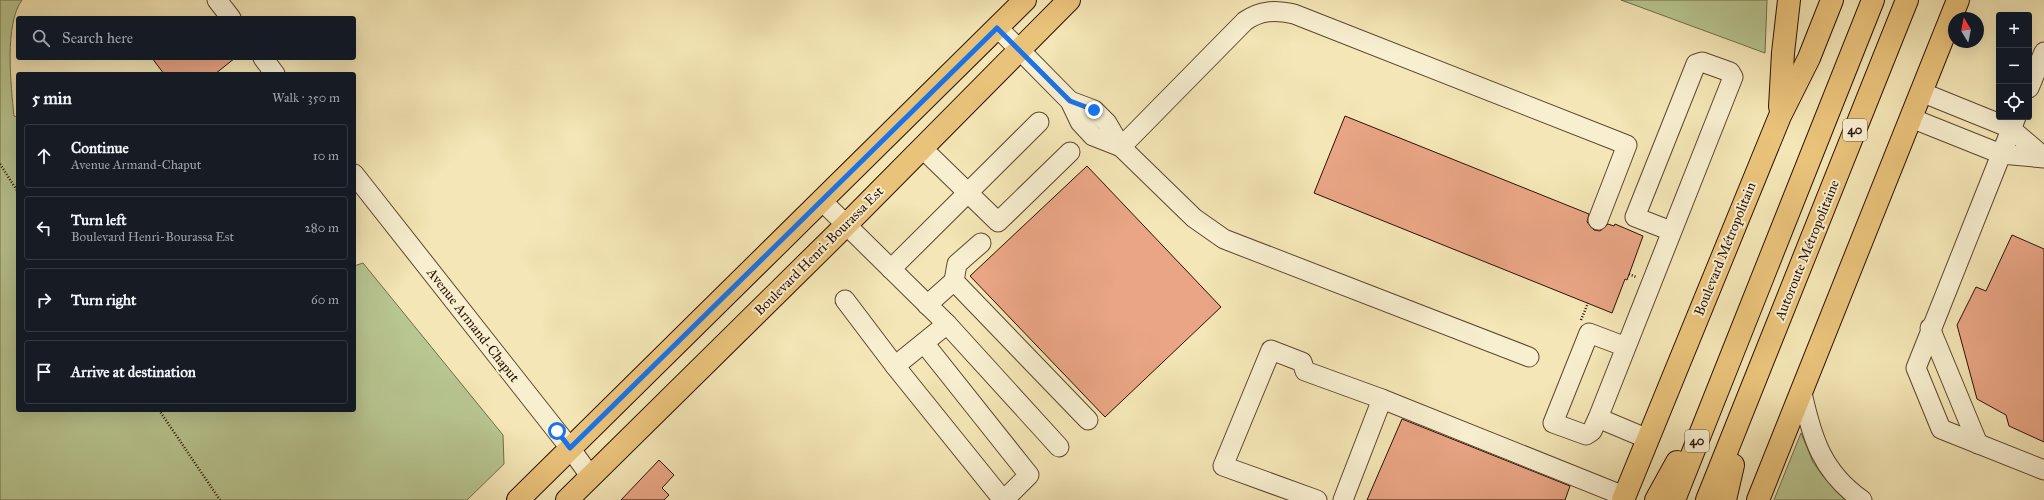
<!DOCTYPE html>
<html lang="en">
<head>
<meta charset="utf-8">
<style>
	:root { --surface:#171b24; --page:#20242c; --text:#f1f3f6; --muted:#9ea1a6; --line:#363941 }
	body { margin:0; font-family:"IM FELL Great Primer",serif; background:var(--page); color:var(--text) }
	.controls { position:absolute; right:12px; top:12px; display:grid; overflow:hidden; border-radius:4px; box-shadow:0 4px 16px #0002 }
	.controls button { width:36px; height:36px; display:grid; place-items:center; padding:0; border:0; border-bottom:1px solid var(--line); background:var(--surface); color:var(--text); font:20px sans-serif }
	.compass { position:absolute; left:1948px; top:12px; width:36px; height:36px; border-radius:50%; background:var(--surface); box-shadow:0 4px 16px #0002; rotate:350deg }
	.stop { position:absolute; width:12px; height:12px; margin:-9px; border:3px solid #1a73e8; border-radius:50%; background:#fff }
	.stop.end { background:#1a73e8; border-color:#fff; box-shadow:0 1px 4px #0008 }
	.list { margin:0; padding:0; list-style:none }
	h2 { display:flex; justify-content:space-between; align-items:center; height:52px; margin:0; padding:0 16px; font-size:17px }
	h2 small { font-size:13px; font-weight:400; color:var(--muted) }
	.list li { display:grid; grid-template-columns:26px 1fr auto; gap:12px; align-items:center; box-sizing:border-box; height:64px; margin:0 8px 8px; padding:0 8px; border:1px solid var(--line); border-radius:4px }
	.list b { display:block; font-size:15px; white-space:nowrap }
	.list p { margin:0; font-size:13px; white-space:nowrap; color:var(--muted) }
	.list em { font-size:13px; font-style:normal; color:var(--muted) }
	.icon { flex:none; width:22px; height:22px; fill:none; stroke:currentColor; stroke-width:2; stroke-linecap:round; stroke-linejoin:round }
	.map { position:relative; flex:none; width:2044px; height:500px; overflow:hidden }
	.search { position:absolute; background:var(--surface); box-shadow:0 4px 16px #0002; left:16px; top:16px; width:340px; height:44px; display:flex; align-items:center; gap:10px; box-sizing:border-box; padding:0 14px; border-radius:4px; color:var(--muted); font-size:15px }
	.panel { position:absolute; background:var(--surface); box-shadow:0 4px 16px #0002; left:16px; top:72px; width:340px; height:340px; border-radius:4px }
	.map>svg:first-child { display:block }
</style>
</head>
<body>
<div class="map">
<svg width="2044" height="500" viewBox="0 0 2044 500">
	<rect width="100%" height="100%" fill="#f4e6b6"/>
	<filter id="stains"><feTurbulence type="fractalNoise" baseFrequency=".005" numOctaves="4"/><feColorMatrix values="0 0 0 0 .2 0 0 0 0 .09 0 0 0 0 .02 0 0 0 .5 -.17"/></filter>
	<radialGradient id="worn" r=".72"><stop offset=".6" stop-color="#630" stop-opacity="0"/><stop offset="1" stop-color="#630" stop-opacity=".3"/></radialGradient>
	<!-- green -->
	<g fill="#b8c691" stroke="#726c48">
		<path d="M0,0H22C4,24 11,86 14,116L18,117V410H354V266L363,263L503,435L504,464L467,500H0Z"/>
		<polygon points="1621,0 1767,0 1765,53"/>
		<polygon points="1801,433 1813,462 1822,475 1846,500 1774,500"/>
	</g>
	<!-- building -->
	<g fill="#e9a585" stroke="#2b1100">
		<polygon points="152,58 235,58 215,74 164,74"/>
		<polygon points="1345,116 1589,214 1587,222 1594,230 1600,231 1608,224 1614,226 1615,224 1643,236 1627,280 1625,279 1612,313 1314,193"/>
		<polygon points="1087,166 1221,307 1105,417 970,276"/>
		<polygon points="2012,235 2044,249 2044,442 2009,426 2006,415 1977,399 1957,325 1976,287 1986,291"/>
		<polygon points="1402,419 1570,486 1565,500 1367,500"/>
		<polygon points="659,460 674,475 662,488 669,495 664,500 621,500"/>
	</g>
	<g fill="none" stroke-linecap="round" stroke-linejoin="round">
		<!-- minor casing -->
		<g stroke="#5d462e" stroke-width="21">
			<g id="minor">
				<polyline points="217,0 231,18"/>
				<polyline points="997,27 1070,101 1080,122 1093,136 1121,147"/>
				<polyline points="263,58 275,74"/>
				<polyline points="2029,88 2044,52"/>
				<polyline points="1921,92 2010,128 2044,157"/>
				<polyline points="1070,101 1094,110 1107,123 1121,147 1194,218 1224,239 1529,357"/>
				<polyline points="2016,117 1916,368 1941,429 2044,470"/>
				<polyline points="1911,118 2001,154 2044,158"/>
				<path d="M1121,147L1245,21C1261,10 1275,10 1294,14L1627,145L1598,220"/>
				<polyline points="922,148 998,222 1070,152"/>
				<polyline points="354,174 570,448 591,477"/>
				<polyline points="821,200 947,324 1059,447"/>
				<polyline points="891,269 1039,122"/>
				<polyline points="954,281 957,264 981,243"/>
				<polyline points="845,300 895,366"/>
				<polyline points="927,305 954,281 1088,420"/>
				<polyline points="947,324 895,366 1003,500"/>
				<polyline points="1930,328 1978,444"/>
				<polyline points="924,343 1029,475 1004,500"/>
				<polyline points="1626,347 1589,333 1553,423 1586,435 1592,431 1598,418 1733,77 1730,72 1702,62 1696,64 1635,217 1671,231"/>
				<path d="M1802,393C1812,438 1822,472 1862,500"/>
				<polyline points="1598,418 1648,439"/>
				<polyline points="1317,500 1223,466 1271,350 1302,362 1305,371 1382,399"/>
				<polyline points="1343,500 1382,399 1624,496"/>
			</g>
		</g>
		<!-- major casing -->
		<g stroke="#2b1100" stroke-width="24">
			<g id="major">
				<polyline points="1780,107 1783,53 1789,0"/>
				<polyline points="518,500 1025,0"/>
				<polyline points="567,500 847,224 1069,0"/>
				<polyline points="1623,500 1780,116 1809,58 1832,0"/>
				<polyline points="1758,500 1958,0"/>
			</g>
		</g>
		<!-- highway casing -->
		<g stroke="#2b1100" stroke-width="24">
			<g id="highway">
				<polyline points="1656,500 1677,462"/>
				<polyline points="1674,500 1873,0"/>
				<polyline points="1707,500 1907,0"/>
				<polyline points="1725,500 1733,465"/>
			</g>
		</g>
		<!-- path -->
		<g stroke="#2b1100" stroke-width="2.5" stroke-dasharray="1 2" stroke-linecap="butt">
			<polyline points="0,164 18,192"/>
			<polyline points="1629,274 1636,277"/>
			<polyline points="1581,320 1588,303"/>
			<polyline points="159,410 220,500"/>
		</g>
		<!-- minor -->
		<use href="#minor" stroke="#f8efd0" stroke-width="19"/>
		<!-- major -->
		<use href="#major" stroke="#eac37b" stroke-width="22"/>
		<!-- highway -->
		<use href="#highway" stroke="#eac37b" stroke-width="22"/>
	</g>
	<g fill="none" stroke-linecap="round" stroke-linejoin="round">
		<!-- route -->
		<polyline stroke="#1a73e8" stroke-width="5" points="557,431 570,448 997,28 1070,101 1094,110"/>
	</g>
	<g text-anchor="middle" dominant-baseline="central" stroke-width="4" stroke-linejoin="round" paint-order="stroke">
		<!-- shield labels -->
		<g fill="#f8efd0" stroke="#68543e" stroke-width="1">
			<rect x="1843" y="119" width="24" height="22" rx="3"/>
			<rect x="1685" y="430" width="24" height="22" rx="3"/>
		</g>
		<g font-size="13" font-weight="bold" fill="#2b1100">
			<text x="1855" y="130">40</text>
			<text x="1697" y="441">40</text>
		</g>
		<!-- street labels -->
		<g font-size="14" fill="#2b1100" stroke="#f8efd0">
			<text transform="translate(1725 249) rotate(-68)">Boulevard Métropolitain</text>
			<text transform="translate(1807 250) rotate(-68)">Autoroute Métropolitaine</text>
			<text transform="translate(819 251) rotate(-45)">Boulevard Henri-Bourassa Est</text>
			<text transform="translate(473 325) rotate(52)">Avenue Armand-Chaput</text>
		</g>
	</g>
	<rect width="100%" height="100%" filter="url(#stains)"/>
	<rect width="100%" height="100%" fill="url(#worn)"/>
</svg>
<div class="controls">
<button>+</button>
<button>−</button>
<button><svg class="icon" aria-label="locate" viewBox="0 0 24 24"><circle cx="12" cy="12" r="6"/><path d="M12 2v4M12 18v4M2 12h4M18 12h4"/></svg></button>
</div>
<svg class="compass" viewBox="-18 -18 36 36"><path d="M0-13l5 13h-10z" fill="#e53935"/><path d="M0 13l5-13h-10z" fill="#9ea1a6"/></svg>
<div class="stop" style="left:557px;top:431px"></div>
<div class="stop end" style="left:1094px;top:110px"></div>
<div class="search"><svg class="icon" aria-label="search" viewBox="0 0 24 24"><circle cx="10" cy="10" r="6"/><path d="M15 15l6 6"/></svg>Search here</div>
<section class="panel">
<h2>5 min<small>Walk · 350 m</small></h2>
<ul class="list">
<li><svg class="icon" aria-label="ahead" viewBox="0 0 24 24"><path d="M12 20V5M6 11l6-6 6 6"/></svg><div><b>Continue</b><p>Avenue Armand-Chaput</p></div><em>10 m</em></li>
<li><svg class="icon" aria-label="left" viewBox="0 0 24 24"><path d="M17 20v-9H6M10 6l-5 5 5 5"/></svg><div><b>Turn left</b><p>Boulevard Henri-Bourassa Est</p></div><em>280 m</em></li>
<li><svg class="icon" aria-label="right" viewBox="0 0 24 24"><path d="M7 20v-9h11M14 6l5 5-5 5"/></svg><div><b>Turn right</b></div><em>60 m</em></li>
<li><svg class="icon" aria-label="arrive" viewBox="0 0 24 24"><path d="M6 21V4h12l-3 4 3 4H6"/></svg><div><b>Arrive at destination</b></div></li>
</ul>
</section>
</div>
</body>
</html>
